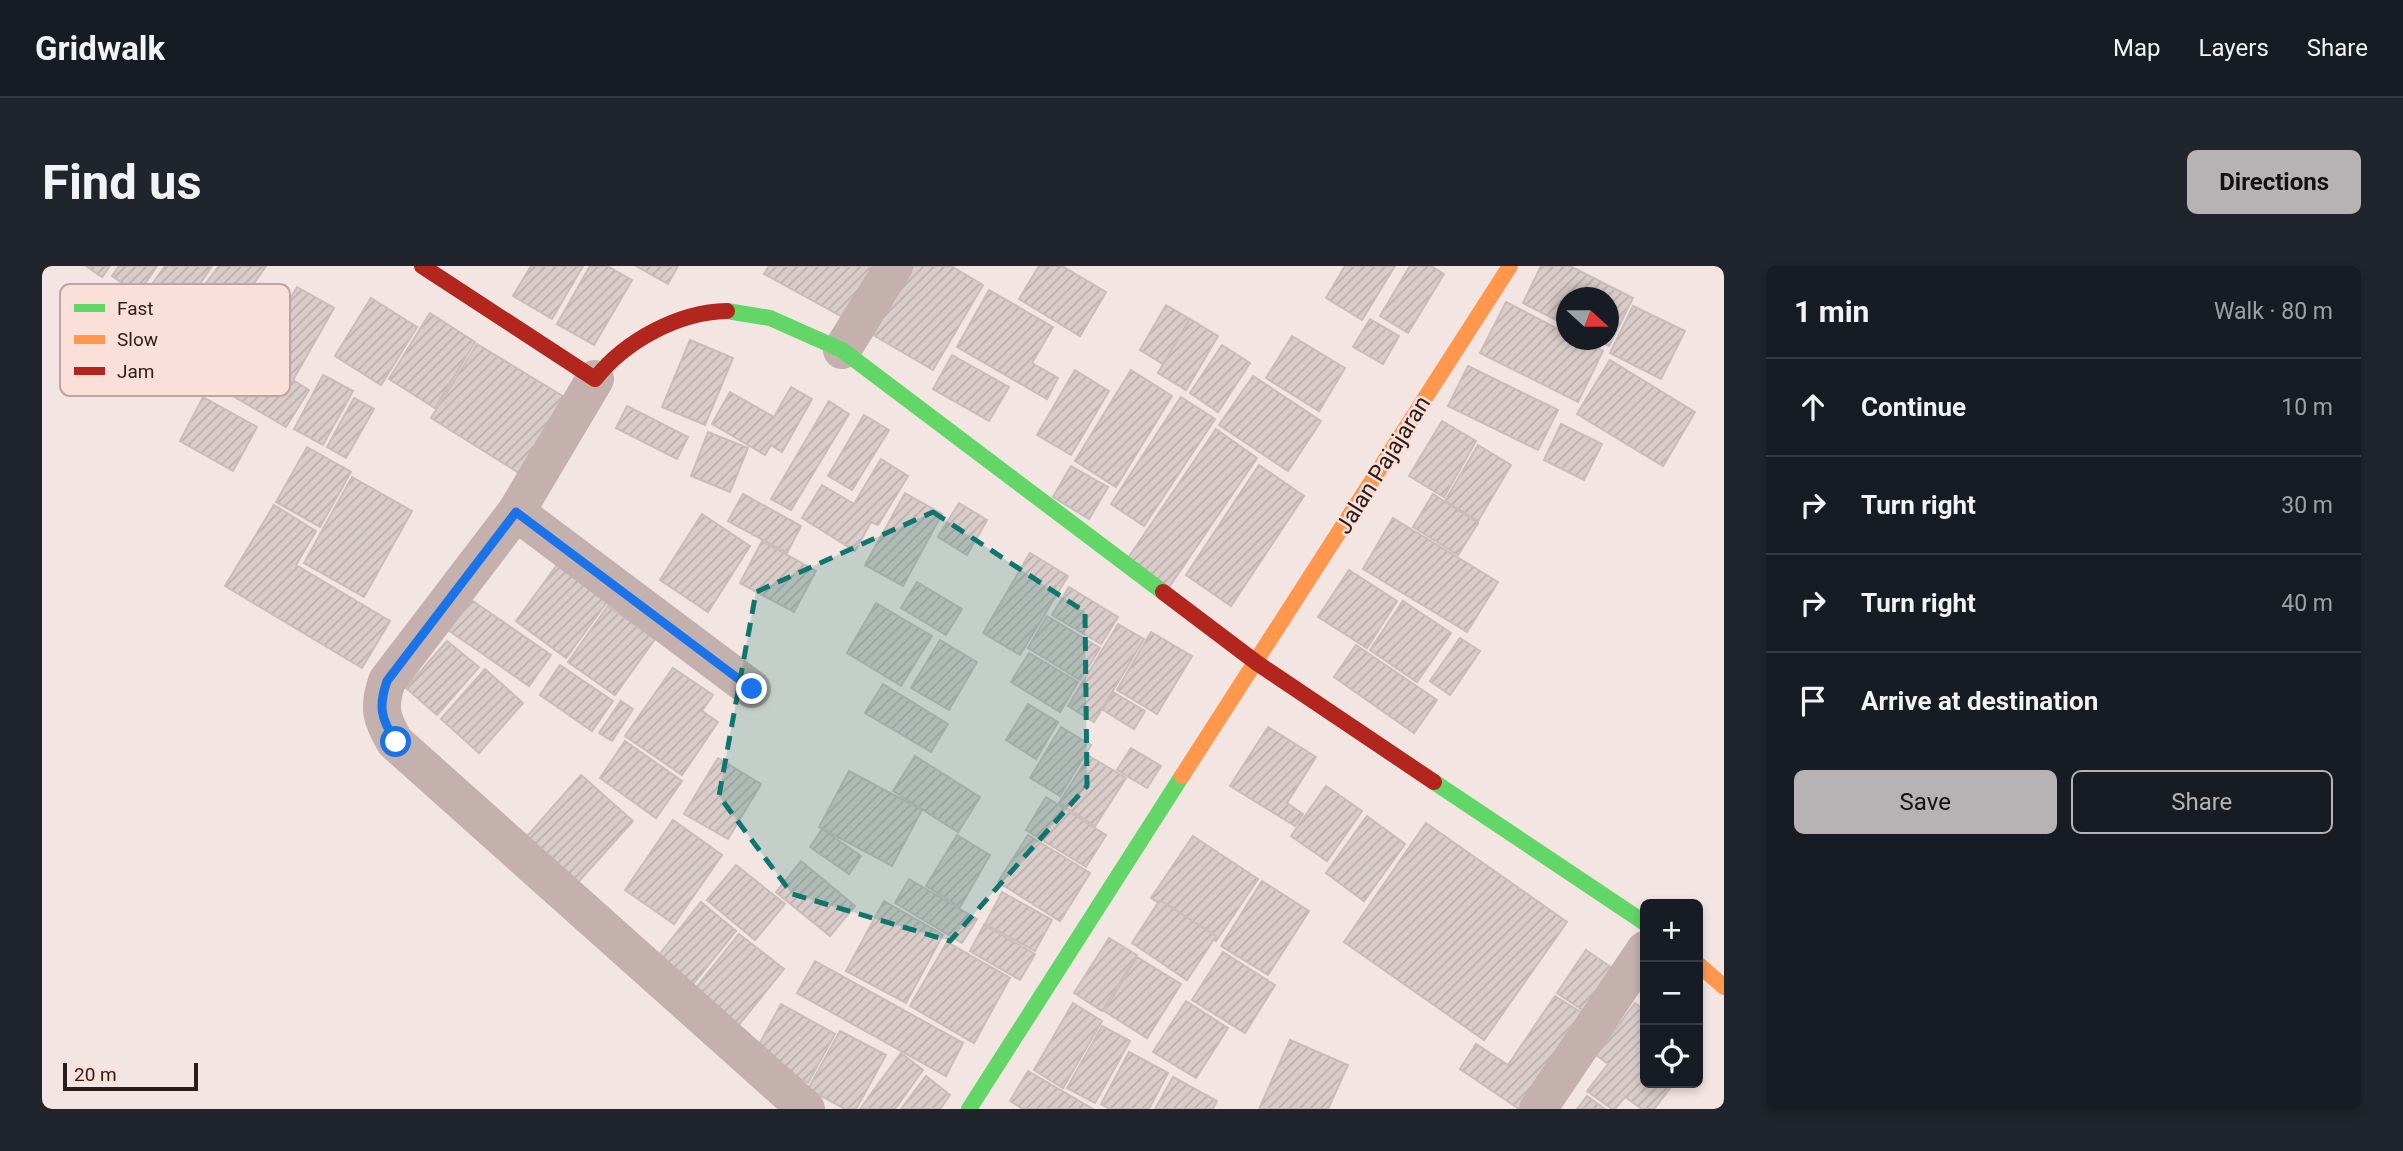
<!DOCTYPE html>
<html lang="en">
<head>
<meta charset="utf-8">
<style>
	:root { --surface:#171b24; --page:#20242c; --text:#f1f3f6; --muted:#9ea1a6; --line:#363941; --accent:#b7b2b3 }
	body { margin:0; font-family:Roboto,sans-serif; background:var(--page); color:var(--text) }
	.controls { position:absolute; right:21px; bottom:21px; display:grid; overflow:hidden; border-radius:10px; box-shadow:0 4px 10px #0003 }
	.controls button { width:63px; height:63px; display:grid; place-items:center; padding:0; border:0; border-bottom:2px solid var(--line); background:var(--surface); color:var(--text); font:35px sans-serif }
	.compass { position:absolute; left:1514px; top:21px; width:63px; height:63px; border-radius:50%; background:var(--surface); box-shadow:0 4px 10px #0003; rotate:111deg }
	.scale { position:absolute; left:21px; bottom:18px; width:135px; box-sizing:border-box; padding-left:7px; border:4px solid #291d1b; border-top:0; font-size:19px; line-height:24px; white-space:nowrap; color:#291d1b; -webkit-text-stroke:5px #fbe0da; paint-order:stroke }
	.stop { position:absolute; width:21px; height:21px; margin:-16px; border:5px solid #1a73e8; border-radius:50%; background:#fff }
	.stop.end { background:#1a73e8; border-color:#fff; box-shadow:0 2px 7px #0008 }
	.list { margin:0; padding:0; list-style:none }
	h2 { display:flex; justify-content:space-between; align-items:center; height:91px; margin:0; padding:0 28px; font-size:30px }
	h2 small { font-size:23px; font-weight:400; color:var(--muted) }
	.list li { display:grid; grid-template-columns:46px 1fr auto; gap:21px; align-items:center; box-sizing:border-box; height:98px; padding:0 28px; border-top:2px solid var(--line) }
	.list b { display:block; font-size:26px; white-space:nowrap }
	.list em { font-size:23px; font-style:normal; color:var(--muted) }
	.actions { display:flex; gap:14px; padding:21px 28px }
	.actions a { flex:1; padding:16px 0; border:2px solid var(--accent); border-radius:10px; text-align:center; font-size:24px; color:var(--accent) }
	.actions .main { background:var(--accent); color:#111 }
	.icon { flex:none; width:38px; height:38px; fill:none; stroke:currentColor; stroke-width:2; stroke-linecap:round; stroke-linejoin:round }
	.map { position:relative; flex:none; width:1682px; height:843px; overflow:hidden; border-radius:10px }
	header { display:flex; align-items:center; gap:42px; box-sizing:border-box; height:98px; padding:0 35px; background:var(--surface); border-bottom:2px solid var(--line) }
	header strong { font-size:33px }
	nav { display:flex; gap:38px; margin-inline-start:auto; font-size:24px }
	.intro { display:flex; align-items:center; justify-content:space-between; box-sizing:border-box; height:168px; padding:0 42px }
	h1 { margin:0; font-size:49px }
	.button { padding:18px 32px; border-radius:10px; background:var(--accent); color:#111; font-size:24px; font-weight:700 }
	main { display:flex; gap:42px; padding:0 42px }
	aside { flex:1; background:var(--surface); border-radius:10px; box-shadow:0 4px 10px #0003 }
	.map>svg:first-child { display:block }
</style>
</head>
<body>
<header>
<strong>Gridwalk</strong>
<nav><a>Map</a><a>Layers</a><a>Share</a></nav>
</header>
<div class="intro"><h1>Find us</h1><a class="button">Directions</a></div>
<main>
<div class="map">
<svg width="1682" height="843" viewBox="0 0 1682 843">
	<defs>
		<pattern id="building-hatch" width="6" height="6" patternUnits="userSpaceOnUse" patternTransform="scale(1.75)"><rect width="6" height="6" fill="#d9ccc9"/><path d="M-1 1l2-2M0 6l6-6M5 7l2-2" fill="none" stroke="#baafac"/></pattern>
	</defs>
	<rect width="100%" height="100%" fill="#f3e5e2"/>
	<!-- building -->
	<g fill="url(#building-hatch)" stroke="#c9bcb9" stroke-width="2">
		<polygon points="44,0 68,0 60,11"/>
		<polygon points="77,0 115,0 96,28 70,10"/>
		<polygon points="123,0 170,0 134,53 101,31"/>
		<polygon points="177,0 224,0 196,40 164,17"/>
		<polygon points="489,0 541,0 510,53 471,30"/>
		<polygon points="548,0 565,0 590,14 552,79 515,58"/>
		<polygon points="594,0 636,0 626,18"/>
		<polygon points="727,0 835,0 806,54 722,8"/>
		<polygon points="856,0 909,0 941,19 891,104 819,62"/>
		<polygon points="997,0 1020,0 1064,26 1038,70 977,33"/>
		<polygon points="1303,0 1353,0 1320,54 1284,32"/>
		<polygon points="1368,0 1389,0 1402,8 1366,67 1338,50"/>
		<polygon points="1499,0 1528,0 1591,32 1567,80 1554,74 1566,74 1566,32 1524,32 1524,59 1481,37"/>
		<polygon points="255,21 292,42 251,114 267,124 244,161 184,126 207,86 214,91"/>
		<polygon points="947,24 1011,61 990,97 1016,112 1005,133 915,81"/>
		<polygon points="329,32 375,61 339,119 293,90"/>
		<polygon points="1464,36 1524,67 1524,74 1539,74 1561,85 1536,136 1438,87"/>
		<polygon points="1124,39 1148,53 1121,98 1098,84"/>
		<polygon points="1591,40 1643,65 1619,113 1568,87"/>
		<polygon points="388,47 433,76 393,142 347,113"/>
		<polygon points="1148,53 1176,70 1144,124 1116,107"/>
		<polygon points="1328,53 1357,70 1341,98 1311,81"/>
		<polygon points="1250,70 1303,102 1277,145 1224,112"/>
		<polygon points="648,74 691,92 663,159 620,141"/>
		<polygon points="435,78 524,132 477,207 389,152"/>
		<polygon points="1180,79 1208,97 1176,146 1148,127"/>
		<polygon points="910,89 967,121 947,155 891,123"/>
		<polygon points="1568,94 1653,146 1621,200 1535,148"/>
		<polygon points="1426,100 1516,144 1496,184 1406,140"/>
		<polygon points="1033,104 1067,125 1029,189 995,169"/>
		<polygon points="1089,104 1130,130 1074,221 1033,195"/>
		<polygon points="281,109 311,125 281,179 252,163"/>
		<polygon points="1211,110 1279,155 1246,205 1177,159"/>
		<polygon points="749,121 770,133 740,186 729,179 723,189 670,158 688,126 732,151"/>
		<polygon points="161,131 215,161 191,205 138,175"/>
		<polygon points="1139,131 1173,153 1102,260 1069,238"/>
		<polygon points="312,132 332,143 304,192 285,181"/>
		<polygon points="787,135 807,148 749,244 729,233"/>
		<polygon points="585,140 646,171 635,193 574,162"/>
		<polygon points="822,149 847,164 810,224 786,210"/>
		<polygon points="1400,155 1434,175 1402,231 1367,210"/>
		<polygon points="1519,158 1560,178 1542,214 1502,194"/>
		<polygon points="1174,163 1215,192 1125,324 1084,295"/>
		<polygon points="666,166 706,182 688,226 649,210"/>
		<polygon points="1436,179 1469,199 1436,255 1403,235"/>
		<polygon points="265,181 309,206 278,261 234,236"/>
		<polygon points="839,193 866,210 836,259 829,256 813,285 760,252 780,219 812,238"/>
		<polygon points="1217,199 1262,230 1189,340 1144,309"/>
		<polygon points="1029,200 1066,221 1047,253 1011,231"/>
		<polygon points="310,211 370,245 322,331 262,297"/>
		<polygon points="863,227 900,248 861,320 823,299"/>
		<polygon points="701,228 759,260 745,287 686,255"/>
		<polygon points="1391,228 1436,257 1416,289 1371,261"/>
		<polygon points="917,237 945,254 925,289 896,271"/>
		<polygon points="232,239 274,265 254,299 348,355 320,402 183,320"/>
		<polygon points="660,248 708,280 666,346 618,314"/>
		<polygon points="1351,252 1456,316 1425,366 1321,303"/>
		<polygon points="720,275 774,305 752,346 698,317"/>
		<polygon points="988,287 1026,310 978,389 941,367"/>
		<polygon points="515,299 565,336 524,392 474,355"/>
		<polygon points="1307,304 1355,335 1325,382 1276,351"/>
		<polygon points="875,316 920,343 904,369 859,342"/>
		<polygon points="1027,321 1076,351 1059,378 1010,349"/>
		<polygon points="428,333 509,389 487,420 406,364"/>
		<polygon points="1361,335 1409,367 1375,416 1328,384"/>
		<polygon points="834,337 890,370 859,420 805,387"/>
		<polygon points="566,340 613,373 573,429 526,396"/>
		<polygon points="1005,350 1058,382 1038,414 986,382"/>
		<polygon points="1076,358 1102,373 1052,456 1026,440"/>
		<polygon points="1109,366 1150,390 1115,448 1075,424"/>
		<polygon points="1418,372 1438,385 1408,429 1388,415"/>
		<polygon points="898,374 935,396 907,444 869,422"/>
		<polygon points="405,375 437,401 395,449 364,422"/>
		<polygon points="1314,379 1395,434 1372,467 1292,411"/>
		<polygon points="987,387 1036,416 1018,446 969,416"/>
		<polygon points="518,399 571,435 550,465 498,429"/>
		<polygon points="631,402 671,429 660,445 676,456 640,509 583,470"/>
		<polygon points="443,403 481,437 437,487 399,453"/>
		<polygon points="841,418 906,458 889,486 823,447"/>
		<polygon points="1071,426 1103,445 1092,463 1061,444"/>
		<polygon points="579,435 591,443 570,475 557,467"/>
		<polygon points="986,438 1016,456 994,493 964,474"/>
		<polygon points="1019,461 1049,479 1018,530 988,512"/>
		<polygon points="1226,461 1274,491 1245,537 1261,548 1253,560 1188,520"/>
		<polygon points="583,475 640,515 614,552 558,512"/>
		<polygon points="1089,482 1119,500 1105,522 1075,504"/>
		<polygon points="873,490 938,531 916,566 851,525"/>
		<polygon points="1047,490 1084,512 1053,560 1017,537"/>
		<polygon points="676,492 719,518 686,573 642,548"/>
		<polygon points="807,505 880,544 850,600 777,561"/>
		<polygon points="539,509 591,555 531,622 480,576"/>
		<polygon points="1284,520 1320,545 1285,595 1249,570"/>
		<polygon points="1004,531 1064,569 1044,601 984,564"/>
		<polygon points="1325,550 1363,578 1322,635 1284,607"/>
		<polygon points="631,554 680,589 632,658 583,624"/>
		<polygon points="1384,557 1525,656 1442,774 1302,676"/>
		<polygon points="780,563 819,590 807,608 768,581"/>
		<polygon points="915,569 948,589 918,641 884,620"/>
		<polygon points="986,569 1048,607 1018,655 956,616"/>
		<polygon points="1151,570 1216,613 1174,675 1109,632"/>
		<polygon points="759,595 813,640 788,670 734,626"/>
		<polygon points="694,599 743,638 713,674 665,634"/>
		<polygon points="867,613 935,653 920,677 853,637"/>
		<polygon points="1220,615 1267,645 1226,709 1179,680"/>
		<polygon points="960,626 1010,654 993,685 943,658"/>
		<polygon points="1118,634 1174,670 1145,714 1090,677"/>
		<polygon points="842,635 901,669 864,737 804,705"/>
		<polygon points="659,636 694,665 647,723 612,695"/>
		<polygon points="942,659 993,688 978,714 928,685"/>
		<polygon points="697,668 742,703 692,765 648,729"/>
		<polygon points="1067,672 1095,689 1060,745 1032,727"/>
		<polygon points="905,676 968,712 932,777 868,740"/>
		<polygon points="1544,684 1570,702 1542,745 1515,727"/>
		<polygon points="1181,686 1233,719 1203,767 1150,734"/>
		<polygon points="1095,691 1139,718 1105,772 1062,745"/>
		<polygon points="773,695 921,777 904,810 755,727"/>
		<polygon points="1513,730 1540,747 1477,843 1418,803 1434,778 1466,799"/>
		<polygon points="1144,735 1186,762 1154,812 1111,786"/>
		<polygon points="1031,737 1060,755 1021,822 992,804"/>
		<polygon points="1593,737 1603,744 1603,817 1632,817 1612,843 1600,843 1583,831 1573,843 1570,843 1545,825 1566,798 1554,789"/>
		<polygon points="739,738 793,768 766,817 712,788"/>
		<polygon points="1060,760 1088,775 1053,837 1025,822"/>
		<polygon points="798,765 844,789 814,843 803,843 766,823"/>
		<polygon points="1248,774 1306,799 1286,843 1217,843"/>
		<polygon points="1087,786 1126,807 1107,843 1068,843 1059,838"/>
		<polygon points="859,787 881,804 853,843 818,843"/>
		<polygon points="986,805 1051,843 981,843 968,835"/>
		<polygon points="884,810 908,829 898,843 859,843"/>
		<polygon points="1131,811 1175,835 1171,843 1113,843"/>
		<polygon points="1545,830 1563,843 1535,843"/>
	</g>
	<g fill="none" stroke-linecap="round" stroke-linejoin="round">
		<!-- street -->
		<g stroke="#c4b0ac" stroke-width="38">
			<polyline points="800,84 852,0"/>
			<path d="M553,113L474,246L345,415C336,441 339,453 353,476L764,843"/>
			<polyline points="474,246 710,423"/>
			<polyline points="1496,843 1603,684"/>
		</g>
		<!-- fast -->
		<g stroke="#63d668" stroke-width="16">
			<polyline points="685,45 728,52 800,84 1121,326"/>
			<polyline points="1392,516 1603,657"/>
			<polyline points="927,843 1140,510"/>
		</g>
		<!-- slow -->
		<g stroke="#ff974d" stroke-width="16">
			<polyline points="1140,510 1468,0"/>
			<polyline points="1656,698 1682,721"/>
		</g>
		<!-- jam -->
		<g stroke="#b3261e" stroke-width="16">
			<path d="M380,0L553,113C583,75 636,46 685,45"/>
			<polyline points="1121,326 1215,397 1392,516"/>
		</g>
	</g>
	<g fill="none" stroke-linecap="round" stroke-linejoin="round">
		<!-- route -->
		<path stroke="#1a73e8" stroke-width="9" d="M354,476C339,453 336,441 345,415L474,246L710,423"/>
	</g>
	<!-- marked area -->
	<path fill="#0f766e" fill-opacity="0.2" stroke="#0f766e" stroke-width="5" stroke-dasharray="14 9" stroke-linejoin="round" d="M891,246L1043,346L1045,520L908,675L750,628L677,530L714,326Z"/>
	<g text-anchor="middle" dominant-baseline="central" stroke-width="5" stroke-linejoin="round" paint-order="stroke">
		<!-- street labels -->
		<g font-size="23" fill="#291d1b" stroke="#fbe0da">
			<text transform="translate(1341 199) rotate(-58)">Jalan Pajajaran</text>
		</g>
	</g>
	<!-- legend -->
	<rect x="18" y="18" width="230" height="112" rx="10" fill="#fbe0da" stroke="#bca6a1" stroke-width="2"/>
	<rect x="32" y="38" width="31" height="8" fill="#63d668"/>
	<rect x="32" y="69" width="31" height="9" fill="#ff974d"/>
	<rect x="32" y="101" width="31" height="8" fill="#b3261e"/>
	<g font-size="19" fill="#291d1b">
		<text x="75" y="49">Fast</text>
		<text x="75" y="80">Slow</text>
		<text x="75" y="112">Jam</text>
	</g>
</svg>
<div class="controls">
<button>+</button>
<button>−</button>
<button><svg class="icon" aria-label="locate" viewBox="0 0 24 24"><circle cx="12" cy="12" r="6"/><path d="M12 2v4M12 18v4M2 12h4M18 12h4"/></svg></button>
</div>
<svg class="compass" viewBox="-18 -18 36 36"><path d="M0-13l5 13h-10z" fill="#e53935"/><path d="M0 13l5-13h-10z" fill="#9ea1a6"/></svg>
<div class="scale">20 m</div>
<div class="stop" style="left:354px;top:476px"></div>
<div class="stop end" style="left:710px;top:423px"></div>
</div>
<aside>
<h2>1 min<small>Walk · 80 m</small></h2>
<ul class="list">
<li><svg class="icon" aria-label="ahead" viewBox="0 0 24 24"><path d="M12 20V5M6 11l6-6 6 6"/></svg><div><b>Continue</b></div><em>10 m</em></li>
<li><svg class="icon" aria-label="right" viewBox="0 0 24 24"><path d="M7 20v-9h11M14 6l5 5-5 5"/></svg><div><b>Turn right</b></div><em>30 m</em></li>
<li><svg class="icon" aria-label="right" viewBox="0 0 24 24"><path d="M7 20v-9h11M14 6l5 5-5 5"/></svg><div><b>Turn right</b></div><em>40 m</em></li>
<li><svg class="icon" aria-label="arrive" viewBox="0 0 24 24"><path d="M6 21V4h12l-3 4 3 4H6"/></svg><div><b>Arrive at destination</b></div></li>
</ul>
<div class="actions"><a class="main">Save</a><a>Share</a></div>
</aside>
</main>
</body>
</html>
